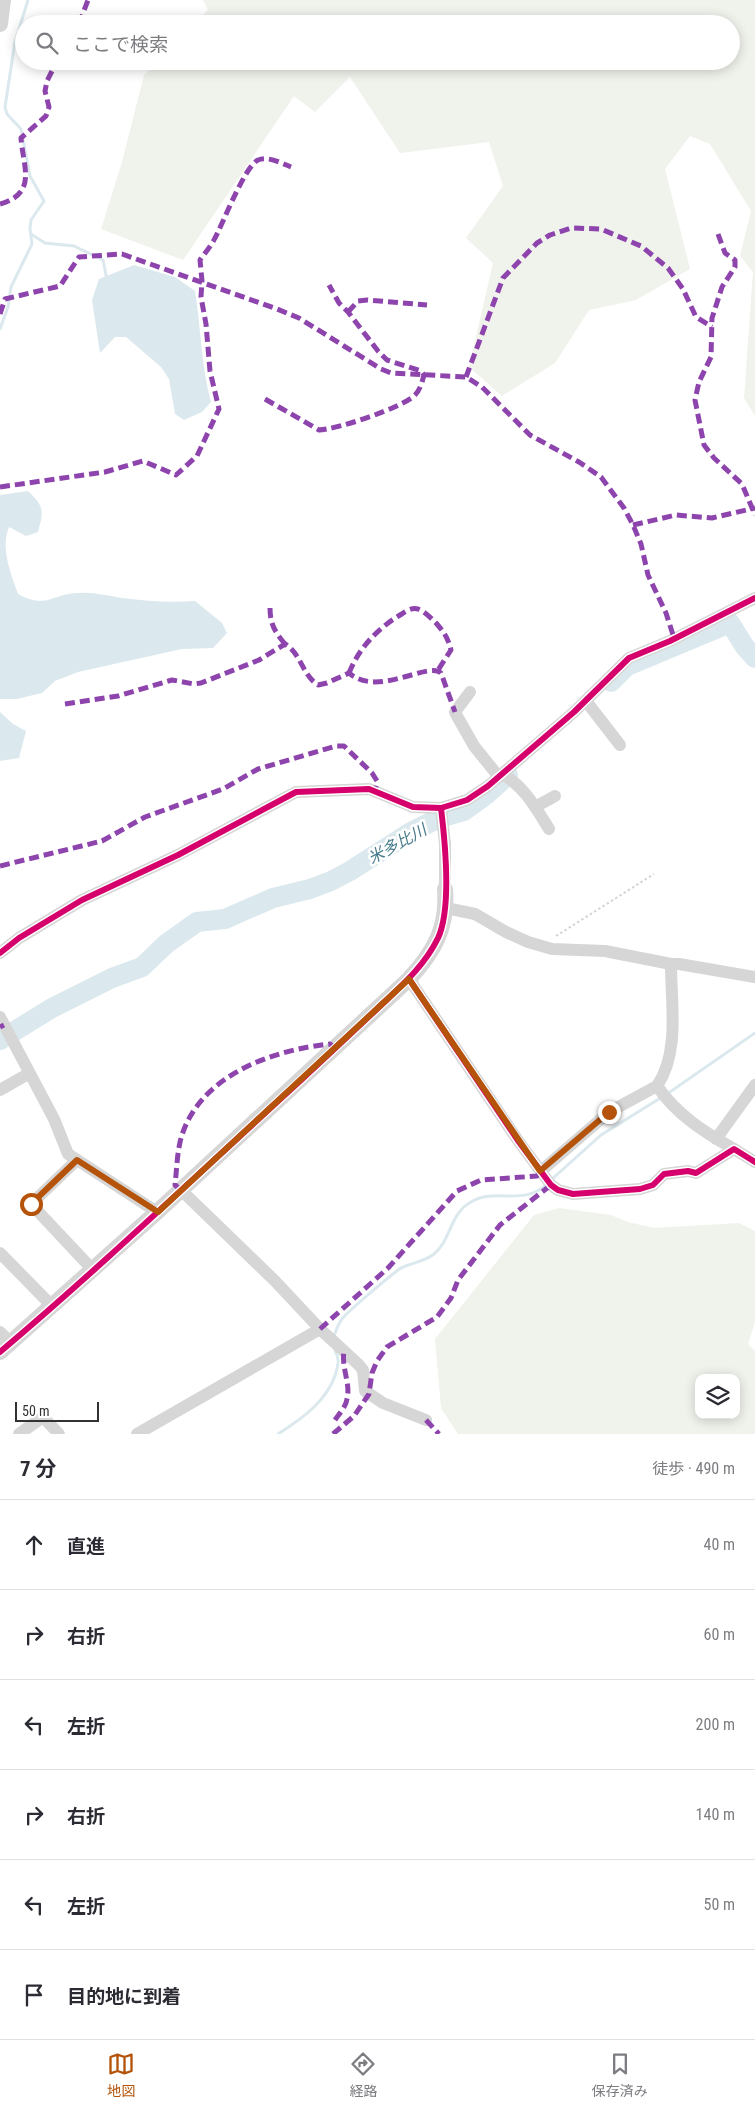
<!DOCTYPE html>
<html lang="ja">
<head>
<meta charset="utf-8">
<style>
	:root { --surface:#fff; --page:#f2f2f3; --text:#2b2b33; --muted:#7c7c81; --line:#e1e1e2; --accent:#b45309 }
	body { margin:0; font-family:"Roboto Condensed","Noto Sans JP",sans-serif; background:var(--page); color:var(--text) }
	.controls { position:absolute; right:15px; bottom:15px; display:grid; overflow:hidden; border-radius:10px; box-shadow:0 2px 12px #0003 }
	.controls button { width:45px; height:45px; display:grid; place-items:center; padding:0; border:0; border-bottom:1px solid var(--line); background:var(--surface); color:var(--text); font:25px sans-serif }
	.scale { position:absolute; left:15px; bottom:12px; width:84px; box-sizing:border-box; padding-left:5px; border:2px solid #323232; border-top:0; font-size:14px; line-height:18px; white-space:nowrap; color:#323232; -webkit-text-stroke:4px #fff; paint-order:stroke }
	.stop { position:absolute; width:15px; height:15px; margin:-11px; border:4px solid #b45309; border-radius:50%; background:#fff }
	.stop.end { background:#b45309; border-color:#fff; box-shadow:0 1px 5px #0008 }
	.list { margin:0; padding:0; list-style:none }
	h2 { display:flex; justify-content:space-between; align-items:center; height:65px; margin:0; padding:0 20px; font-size:21px }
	h2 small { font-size:16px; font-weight:400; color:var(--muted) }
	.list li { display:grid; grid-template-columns:32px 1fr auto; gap:15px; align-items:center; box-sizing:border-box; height:90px; padding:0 20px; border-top:1px solid var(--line) }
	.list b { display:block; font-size:19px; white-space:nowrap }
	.list em { font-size:16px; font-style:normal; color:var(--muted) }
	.icon { flex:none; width:28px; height:28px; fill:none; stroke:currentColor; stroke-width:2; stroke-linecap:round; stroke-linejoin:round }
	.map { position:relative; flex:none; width:755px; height:1434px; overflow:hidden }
	.search { position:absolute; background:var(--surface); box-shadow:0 2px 12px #0003; left:15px; right:15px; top:15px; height:55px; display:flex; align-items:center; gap:12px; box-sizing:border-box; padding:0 18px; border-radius:28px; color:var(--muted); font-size:19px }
	.sheet { height:605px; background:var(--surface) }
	nav { display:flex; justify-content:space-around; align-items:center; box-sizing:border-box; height:70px; border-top:1px solid var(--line); background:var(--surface); font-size:14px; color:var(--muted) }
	nav a { display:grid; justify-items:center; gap:2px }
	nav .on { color:var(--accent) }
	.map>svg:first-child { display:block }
</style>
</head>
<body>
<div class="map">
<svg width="755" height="1434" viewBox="0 0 755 1434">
	<rect width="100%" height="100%" fill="#fff"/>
	<!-- green -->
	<g fill="#f0f2ec" fill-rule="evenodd">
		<polygon points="203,0 755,0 755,416 744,398 753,272 740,256 751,211 710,144 690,136 665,169 690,269 636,300 589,310 555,363 502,396 469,367 493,263 466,238 503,186 489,142 400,153 350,77 315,112 294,96 183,260 101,229 122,162 144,75 158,61 731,61 731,24 194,24 208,10"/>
		<path d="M559,1208L611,1215L628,1222L654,1228L739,1223L755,1231V1322L748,1344L755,1351V1434H458L441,1408L435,1339L534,1215ZM699,1378H736V1415H699Z"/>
	</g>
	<!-- water -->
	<g fill="#dbe9ee">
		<path d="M134,265L175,277L195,291C201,328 201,366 211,402L202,412L184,420L175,414L169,379L161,367L126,337H115L100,353L92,300L99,279Z"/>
		<path d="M28,491C44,506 44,511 38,532L26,536L9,527C0,548 11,574 18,594C47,610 52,593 80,593C94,592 108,596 122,598C147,601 170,603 195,601L222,623L227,633L213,648L182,649L78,672L55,681L42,693L17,699H0V495Z"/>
		<polygon points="0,712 13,724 26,731 19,758 0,761"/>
	</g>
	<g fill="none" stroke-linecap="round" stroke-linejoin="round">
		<!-- stream -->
		<g stroke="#dbe9ee" stroke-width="3">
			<polyline points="31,234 45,243 74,246 103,260 107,280"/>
			<polyline points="0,329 8,307 11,287 32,244 30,229 31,220 44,201 30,176 21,129 7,114 5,107 15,42 28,0"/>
			<polyline points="667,1094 755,1033"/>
			<polyline points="551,1180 601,1135 662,1097"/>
			<path d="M334,1336C336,1331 338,1324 342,1319C346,1313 396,1270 403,1267C412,1263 426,1261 434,1254C451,1240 450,1213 471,1202C496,1187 522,1207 547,1184"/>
			<path d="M278,1434C303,1418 327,1401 336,1373C338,1364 340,1359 335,1351"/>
		</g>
		<!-- river -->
		<g stroke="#dbe9ee" stroke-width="20">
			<polyline points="611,682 627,666 730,623 745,647 755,658"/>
			<polyline points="0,1040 52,1008 112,978 142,967 166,944 197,922 225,919 273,898 310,889 331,881 350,871 411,832 437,819 464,811 486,795 508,775"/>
		</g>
		<!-- path -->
		<polyline stroke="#d4d4d4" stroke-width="2" stroke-dasharray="2.5 2.5" stroke-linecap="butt" points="556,936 654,874"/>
		<!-- minor -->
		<g stroke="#d6d6d6" stroke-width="12">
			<polyline points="470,692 455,712 457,716 474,746 499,777"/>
			<polyline points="586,701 620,745"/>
			<path d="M502,774C524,786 536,808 549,829"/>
			<polyline points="535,807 555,796"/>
			<polyline points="441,808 445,844 445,889"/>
			<polyline points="446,908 475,914 506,932 528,942 552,949 605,951 671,964 679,964 755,977"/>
			<polyline points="0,953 19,938 82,900 178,855 296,792 369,789 413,807 441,808 467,800 488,786 574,712 629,658 670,641 755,598"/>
			<polyline points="409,979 519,1142 551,1185 558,1190 573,1194 640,1189 653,1185 664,1174 688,1171 696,1173 734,1149 755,1162"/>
			<polyline points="0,1017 54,1119 68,1154 157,1212"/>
			<path d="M657,1086C677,1115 704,1132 734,1149"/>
			<polyline points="0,1090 28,1074"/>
			<polyline points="716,1139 755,1085"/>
			<polyline points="77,1160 31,1204 93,1270"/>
			<path d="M541,1171L609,1112L657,1086C680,1052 671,1003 671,964"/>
			<polyline points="181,1190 275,1281 320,1329 359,1365 363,1370 365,1391 383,1403 426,1420"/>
			<polyline points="0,1253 53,1307"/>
			<polyline points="0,1332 11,1343"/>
			<polyline points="19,1434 43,1417 59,1434"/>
			<polyline points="137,1434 320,1329"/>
		</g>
		<!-- tertiary -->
		<g stroke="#d6d6d6" stroke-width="16">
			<polyline points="0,24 3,0"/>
			<path d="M0,1352L157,1212L409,979C434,952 448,928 445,889"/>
		</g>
		<!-- quiet -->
		<g stroke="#8e44ad" stroke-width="5" stroke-dasharray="10 5" stroke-linecap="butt">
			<polyline points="79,24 88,0"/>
			<path d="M0,204C38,193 23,167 21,138L46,116L49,107L45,91L47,81L57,61"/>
			<polyline points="718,234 725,253 735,260 735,267 722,287 712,318 711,357 699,382 695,400 704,445 714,458 742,484 755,515"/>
			<polyline points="348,312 358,301 367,300 427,305"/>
			<polyline points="0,314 5,299 60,286 79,257 122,254 277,309 299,318 381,369 391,373 466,377 482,387 530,435 579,462 601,477 624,508 633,525 641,544 648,575 666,613 674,638"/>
			<polyline points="466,377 503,278 537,243 550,235 571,228 601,229 641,246 668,268 683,289 696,317 712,327"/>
			<path d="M265,399L319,430C339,429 400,408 414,396C420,391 422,382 424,375L421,371L387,360L378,351L348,312L339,303L329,285"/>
			<path d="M0,487L105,472L143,461L176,475L197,456L219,409L210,371L206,324L201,297L202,281L200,260C205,253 211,246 215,238C223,223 245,166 258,160C269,156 281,163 291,167"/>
			<polyline points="633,525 676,515 712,518 755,508"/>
			<path d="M270,608C270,624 275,632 285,644"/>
			<path d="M349,673C359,648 377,629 400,615C405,612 411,607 418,609C424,611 431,618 436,623C444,632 448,638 451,650L438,670"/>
			<path d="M65,704L118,696L172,680L194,684L201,683L259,660L285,644C301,653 302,675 318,685L327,683L349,673C378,698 428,661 441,673L455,712"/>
			<polyline points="0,866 102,841 145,817 223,789 258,769 336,746 344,746 372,773 377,781 375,791"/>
			<polyline points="0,1027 4,1025"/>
			<path d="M181,1190L175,1185C177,1168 177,1148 183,1132C204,1074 273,1050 330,1044L335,1048"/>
			<polyline points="320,1329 388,1268 457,1191 481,1180 537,1176 541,1171"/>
			<path d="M335,1420C339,1414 346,1407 347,1399C351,1384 341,1367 344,1351"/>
			<polyline points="426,1420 439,1434"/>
			<polyline points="333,1434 354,1416 369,1394 372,1373 377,1361 387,1347 437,1317 451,1298 458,1280 500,1225 551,1185"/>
		</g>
		<!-- cycleway casing -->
		<g stroke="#fff" stroke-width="9">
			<g id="cycleway">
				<polyline points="0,953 19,938 82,900 178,855 296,792 369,789 413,807 441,808 467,800 488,786 574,712 629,658 670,641 755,598"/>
				<polyline points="409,979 519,1142 551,1185 558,1190 573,1194 640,1189 653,1185 664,1174 688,1171 696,1173 734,1149 755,1162"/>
				<path d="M0,1352C103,1265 200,1172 300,1081C326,1057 351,1033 377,1009C400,987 424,967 438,938C452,908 445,841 441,808"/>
			</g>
		</g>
		<!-- cycleway -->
		<use href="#cycleway" stroke="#d6006c" stroke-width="6"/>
	</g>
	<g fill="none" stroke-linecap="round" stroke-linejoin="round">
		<!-- route -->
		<polyline stroke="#b45309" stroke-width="6" points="31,1204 77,1160 158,1212 409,979 540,1171 609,1112"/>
	</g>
	<g text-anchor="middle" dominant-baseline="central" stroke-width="5" stroke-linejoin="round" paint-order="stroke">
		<!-- water labels -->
		<g font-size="16" font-style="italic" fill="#487c8c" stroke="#fff">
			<text transform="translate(397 844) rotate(-29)">米多比川</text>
		</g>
	</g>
</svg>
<div class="controls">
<button><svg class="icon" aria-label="layers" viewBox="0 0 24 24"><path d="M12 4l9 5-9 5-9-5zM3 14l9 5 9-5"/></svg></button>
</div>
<div class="scale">50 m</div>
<div class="stop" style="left:31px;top:1204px"></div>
<div class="stop end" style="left:609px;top:1112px"></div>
<div class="search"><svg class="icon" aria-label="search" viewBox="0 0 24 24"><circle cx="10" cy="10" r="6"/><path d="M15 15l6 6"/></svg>ここで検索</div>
</div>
<section class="sheet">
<h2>7 分<small>徒歩 · 490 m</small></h2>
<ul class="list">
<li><svg class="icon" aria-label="ahead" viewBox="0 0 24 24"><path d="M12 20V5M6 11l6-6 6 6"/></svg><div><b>直進</b></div><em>40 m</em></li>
<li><svg class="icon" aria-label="right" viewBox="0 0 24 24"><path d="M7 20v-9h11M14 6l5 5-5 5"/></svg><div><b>右折</b></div><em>60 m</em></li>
<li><svg class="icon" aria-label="left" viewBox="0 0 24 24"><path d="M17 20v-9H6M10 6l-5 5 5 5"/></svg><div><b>左折</b></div><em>200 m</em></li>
<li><svg class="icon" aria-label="right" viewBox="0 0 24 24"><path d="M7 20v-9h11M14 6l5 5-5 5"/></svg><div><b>右折</b></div><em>140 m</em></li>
<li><svg class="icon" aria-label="left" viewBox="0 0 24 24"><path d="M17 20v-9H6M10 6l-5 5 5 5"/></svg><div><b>左折</b></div><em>50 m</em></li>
<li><svg class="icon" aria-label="arrive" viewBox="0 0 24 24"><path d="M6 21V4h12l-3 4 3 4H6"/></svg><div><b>目的地に到着</b></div></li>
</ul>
</section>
<nav>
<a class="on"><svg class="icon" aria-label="map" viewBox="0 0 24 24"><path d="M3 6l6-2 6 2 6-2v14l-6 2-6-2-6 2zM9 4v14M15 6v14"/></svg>地図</a>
<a><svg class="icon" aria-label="directions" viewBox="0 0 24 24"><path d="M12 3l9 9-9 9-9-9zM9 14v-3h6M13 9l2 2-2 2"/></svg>経路</a>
<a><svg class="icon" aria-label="saved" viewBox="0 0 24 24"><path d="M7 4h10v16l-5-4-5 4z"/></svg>保存済み</a>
</nav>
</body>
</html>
